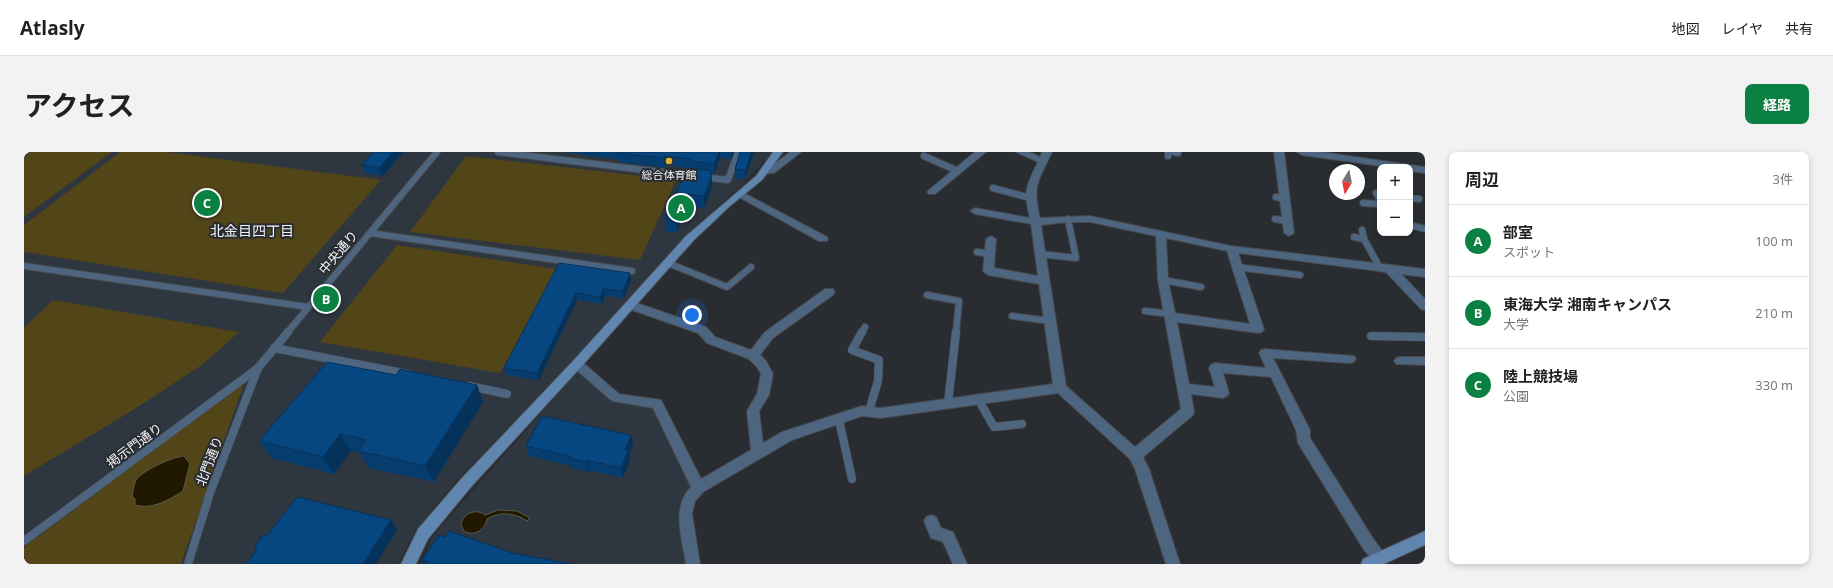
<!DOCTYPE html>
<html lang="ja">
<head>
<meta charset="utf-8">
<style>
	:root { --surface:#fff; --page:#f2f2f2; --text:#202124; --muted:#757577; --line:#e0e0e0; --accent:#0b8043 }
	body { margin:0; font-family:"Open Sans","Noto Sans JP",sans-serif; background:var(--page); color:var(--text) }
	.controls { position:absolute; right:12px; top:12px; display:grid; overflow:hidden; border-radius:8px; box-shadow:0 2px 6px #0003 }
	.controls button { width:36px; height:36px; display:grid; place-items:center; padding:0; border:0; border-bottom:1px solid var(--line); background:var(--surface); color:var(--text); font:20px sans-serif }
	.compass { position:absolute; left:1305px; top:12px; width:36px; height:36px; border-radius:50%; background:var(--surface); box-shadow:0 2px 6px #0003; rotate:190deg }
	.you { position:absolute; left:668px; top:163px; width:14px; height:14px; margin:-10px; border:3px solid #fff; border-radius:50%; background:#1a73e8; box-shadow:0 0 0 6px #1a73e833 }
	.badge { display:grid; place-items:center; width:26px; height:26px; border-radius:50%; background:var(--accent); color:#fff; font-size:13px; font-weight:700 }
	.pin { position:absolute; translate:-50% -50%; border:2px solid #fff; box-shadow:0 1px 4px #0006 }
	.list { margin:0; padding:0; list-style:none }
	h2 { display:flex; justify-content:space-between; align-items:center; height:52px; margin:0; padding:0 16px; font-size:17px }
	h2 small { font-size:13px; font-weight:400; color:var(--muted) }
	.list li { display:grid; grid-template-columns:26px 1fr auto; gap:12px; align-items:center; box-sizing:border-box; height:72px; padding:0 16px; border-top:1px solid var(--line) }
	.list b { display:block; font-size:15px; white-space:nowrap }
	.list p { margin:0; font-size:13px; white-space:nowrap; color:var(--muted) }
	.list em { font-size:13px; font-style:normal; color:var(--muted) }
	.map { position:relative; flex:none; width:1401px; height:412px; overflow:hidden; border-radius:8px }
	header { display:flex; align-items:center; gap:24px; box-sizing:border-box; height:56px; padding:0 20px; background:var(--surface); border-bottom:1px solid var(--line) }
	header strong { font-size:19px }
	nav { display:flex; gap:22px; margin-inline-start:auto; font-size:14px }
	.intro { display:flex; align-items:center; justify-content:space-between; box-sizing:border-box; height:96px; padding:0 24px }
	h1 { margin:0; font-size:28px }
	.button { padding:10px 18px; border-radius:8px; background:var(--accent); color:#fff; font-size:14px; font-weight:700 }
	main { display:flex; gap:24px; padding:0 24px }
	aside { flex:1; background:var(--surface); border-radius:8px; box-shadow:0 2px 6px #0003 }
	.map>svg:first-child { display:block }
</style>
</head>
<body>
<header>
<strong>Atlasly</strong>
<nav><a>地図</a><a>レイヤ</a><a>共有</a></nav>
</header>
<div class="intro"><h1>アクセス</h1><a class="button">経路</a></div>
<main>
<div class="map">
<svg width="1401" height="412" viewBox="0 0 1401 412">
	<rect width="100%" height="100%" fill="#292d31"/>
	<!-- built -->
	<g fill="#2e363f">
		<polygon points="0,0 749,0 716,34 661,84 548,209 430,331 390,381 374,412 0,412"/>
		<polygon points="556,217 581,241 630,249 673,316 664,337 669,412 397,412 409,384"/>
	</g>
	<!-- green -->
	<g fill="#524518">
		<polygon points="0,0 88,0 0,65"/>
		<polygon points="96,0 142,0 357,28 259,141 0,100 0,73"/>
		<polygon points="442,4 652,28 616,108 386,80"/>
		<polygon points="373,93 533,117 476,221 296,190"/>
		<polygon points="29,148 215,180 178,213 109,258 0,324 0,176"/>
		<polygon points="220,231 157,412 0,412 0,395"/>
	</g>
	<!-- water -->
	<g fill="#201900" stroke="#5f5b4a">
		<path d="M160,304L166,312L159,339C145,348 128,358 111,353V347L108,344C109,339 110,332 112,328C119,318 148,305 160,304Z"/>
		<path d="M474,358L493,359L506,366L503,369C491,361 476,359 463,367C462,378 448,386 439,378L437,371C441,361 452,356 461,363Z"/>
	</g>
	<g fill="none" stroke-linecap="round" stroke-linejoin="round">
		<!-- lane-far1 casing -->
		<g stroke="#45494d" stroke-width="8">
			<g id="lane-far1">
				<polyline points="474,0 669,24"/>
				<polyline points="1144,0 1144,4"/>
				<polyline points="1150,0 1154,1"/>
				<polyline points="900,4 934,19"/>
				<polyline points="679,25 704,28 714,0"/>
				<polyline points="969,36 1006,46"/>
				<polyline points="1352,41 1356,48"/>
				<polyline points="1252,45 1261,47"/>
				<polyline points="1386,46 1395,47"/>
				<polyline points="1339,51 1356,52"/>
				<polyline points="1251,67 1263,69"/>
				<polyline points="1386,73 1401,77"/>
				<polyline points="1338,78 1340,87 1356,116"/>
				<polyline points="346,81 608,119"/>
				<polyline points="1330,85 1340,87"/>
				<polyline points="953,100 966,102"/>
				<polyline points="1016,102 1052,106 1044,67"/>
				<polyline points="644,111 703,135 727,115"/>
				<polyline points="0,114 284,155"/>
				<polyline points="1212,115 1276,123"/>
				<polyline points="1139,128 1177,135"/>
				<polyline points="903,143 935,149 932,181"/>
				<polyline points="1121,159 1147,162"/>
				<polyline points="988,164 1026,169"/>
				<polyline points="263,181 413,0"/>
				<polyline points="838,181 841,175"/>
			</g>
		</g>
		<!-- lane casing -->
		<g stroke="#45494d" stroke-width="9">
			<g id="lane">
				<polyline points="838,180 828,198 855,208 854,229 845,259"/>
				<polyline points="1347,184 1401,185"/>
				<polyline points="250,196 384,222"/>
				<polyline points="445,234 483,242"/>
				<polyline points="954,247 970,275 998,272"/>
				<polyline points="924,251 932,180"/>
				<polyline points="815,268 828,327"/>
				<polyline points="0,389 234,216 264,180"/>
				<polyline points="164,412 186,341 234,216"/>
			</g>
		</g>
		<!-- street casing -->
		<g stroke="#45494d" stroke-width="2">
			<g id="street">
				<polygon points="766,0 777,0 750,21 738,22 738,18 744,17"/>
				<polygon points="951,0 962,0 911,42 905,42 903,40 905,38"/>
				<path d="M992,0H1005L1016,5L1018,0H1028C1014,29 1008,34 1016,66L1066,64L1207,94L1401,117V125L1377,122L1401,147V158L1397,157L1362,120L1214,101L1240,177L1238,180L1234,181L1153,170L1165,232L1191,235L1185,216L1187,213L1191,211L1242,216L1235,201L1237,198L1241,197L1330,204L1332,207L1330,210L1326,211L1249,206L1286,278V286L1350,388L1364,406L1362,411H1352L1340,398L1274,291L1272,278L1247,225L1199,221L1205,241L1203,244L1199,246L1167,242L1170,259L1169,263L1119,305L1125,317L1156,412H1142L1111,317L1106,307L1034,241L857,266L838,264L768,288L679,340L671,349L668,362L676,412H662C658,386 647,356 667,335L629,256L588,249L549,215L547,212L549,209H557L595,242L637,248L677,327L727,298L723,259L733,242L737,222L733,215L725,207L683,191L674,181L602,156L600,153L602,150H610L682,175L691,185L727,198L741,180L801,137H809L811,140L809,143L749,186L736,203L742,209L749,222L745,243L735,259L739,291L758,280L838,254L857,256L1029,232L1015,132L964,123L959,119L962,87L967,84L972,87L970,116L1014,124L1007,72L951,62L946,59L951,56L1006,66C999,39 1002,34 1014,10ZM1044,70H1066L1132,84L1134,128L1157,257L1111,295L1042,234L1017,73ZM1142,86L1203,99L1226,172L1151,161L1144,128Z"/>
				<polygon points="1250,0 1260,0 1270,81 1265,84 1260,81"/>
				<polygon points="1273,0 1297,0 1401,15 1401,21 1386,19 1386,15 1363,15 1278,3"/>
				<polygon points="716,39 803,85 804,87 803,89 795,89 713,44 711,42"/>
				<polygon points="1376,205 1401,205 1401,213 1372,212 1370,209 1372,206"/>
				<polygon points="907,363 912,365 917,376 929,380 943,412 929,412 919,390 907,386 900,369 902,365"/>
			</g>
		</g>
		<!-- secondary casing -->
		<g stroke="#45494d" stroke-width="2">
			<g id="secondary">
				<polygon points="749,0 759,0 738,28 706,54 670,88 557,215 447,335 404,387 392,412 377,412 394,377 437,327 549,209 662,84 732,24"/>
				<polygon points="1401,379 1401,393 1360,412 1337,412 1339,407"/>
			</g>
		</g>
		<!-- lane-far1 -->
		<use href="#lane-far1" stroke="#4e6580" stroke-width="6"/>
		<!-- lane -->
		<use href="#lane" stroke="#4e6580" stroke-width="8"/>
		<!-- street -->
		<use href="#street" fill="#4e6580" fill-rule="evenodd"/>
		<!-- secondary -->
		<use href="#secondary" fill="#6085af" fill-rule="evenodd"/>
	</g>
	<!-- wall -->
	<g fill="#063d6f">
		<polygon points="350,0 379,0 359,24 341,21 338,13"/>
		<polygon points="540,0 710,0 707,7 696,6 690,22 687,21 688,35 680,56 664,54 653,80 642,79 641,67 663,16 641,13 641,16 595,10 595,8"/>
		<polygon points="730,0 721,27 711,26 711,17"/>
		<polygon points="535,111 607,128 600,146 581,144 578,152 553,148 515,228 482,223 480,216"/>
		<polygon points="372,223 453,233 459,250 410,330 345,316 336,301 327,299 310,322 248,306 235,289"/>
		<polygon points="607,283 609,294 605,303 606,309 599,326 565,318 564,320 548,316 548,314 505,304 502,294"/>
		<polygon points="421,385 488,401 548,412 400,412 398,408"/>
	</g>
	<!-- shaded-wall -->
	<g fill="#05325a">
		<polygon points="369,0 379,0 359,24 355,16"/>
		<polygon points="695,0 696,0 696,6 690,22 690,12"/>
		<polygon points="707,0 710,0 707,7"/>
		<polygon points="727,0 730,0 721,27 722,18"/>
		<polygon points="641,4 641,16 640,6"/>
		<polygon points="687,19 688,35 680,56 680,44"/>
		<polygon points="664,42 664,54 653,80 653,68"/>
		<polygon points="606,121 607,128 600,146 599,139"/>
		<polygon points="580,137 581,144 578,152 576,145"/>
		<polygon points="552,141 553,148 515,228 513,221"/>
		<polygon points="453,233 459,250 410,330 401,314"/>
		<polygon points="316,282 327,299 310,322 299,305"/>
		<polygon points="607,283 609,294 605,303 606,309 599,326 597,316 601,298"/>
		<polygon points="563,308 565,318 564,320 562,310"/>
		<polygon points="367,368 373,378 352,412 339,412"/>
	</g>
	<!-- building -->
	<g fill="#074781" stroke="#05325a">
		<polygon points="350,0 369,0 355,16 338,13"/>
		<polygon points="594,0 695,0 690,12 666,9 668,7 641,4 640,6 594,1"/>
		<polygon points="716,0 727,0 722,18 711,17"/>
		<polygon points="663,16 687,19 686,22 688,23 680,44 664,42 653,68 641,67"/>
		<polygon points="535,111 606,121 599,139 580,137 576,145 552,141 513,221 480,216"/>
		<polygon points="303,210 372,223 376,217 453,233 401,314 335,299 342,288 316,282 299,305 235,289"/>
		<polygon points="518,264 607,283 601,298 604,299 597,316 563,308 562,310 546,306 546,304 502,294"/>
		<polygon points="273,345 367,368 339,412 222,412 233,397 230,396 239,383 243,384"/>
		<polygon points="425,379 488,401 548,412 404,412 405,410 398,408 415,383 421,385"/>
	</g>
	<!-- markers -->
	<circle fill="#d6b534" stroke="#292d31" stroke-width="1.5" cx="645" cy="9" r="4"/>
	<g text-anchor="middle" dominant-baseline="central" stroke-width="4" stroke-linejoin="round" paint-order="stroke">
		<!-- far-poi labels -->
		<g font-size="11" fill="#f3f5f8" stroke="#292d31">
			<text x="645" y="22">総合体育館</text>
		</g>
		<!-- street labels -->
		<g font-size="13" fill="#f3f5f8" stroke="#292d31">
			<text transform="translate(314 100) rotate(-50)">中央通り</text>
			<text transform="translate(110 293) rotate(-36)">掲示門通り</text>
			<text transform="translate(185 309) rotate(-69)">北門通り</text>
		</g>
		<!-- neighbourhood labels -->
		<g font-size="14" fill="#f3f5f8" stroke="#292d31">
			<text x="228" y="78">北金目四丁目</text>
		</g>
	</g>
</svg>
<div class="controls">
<button>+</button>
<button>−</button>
</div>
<svg class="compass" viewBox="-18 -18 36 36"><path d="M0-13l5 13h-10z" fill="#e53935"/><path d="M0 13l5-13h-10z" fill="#757577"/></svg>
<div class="you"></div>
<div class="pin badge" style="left:657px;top:56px">A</div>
<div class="pin badge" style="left:302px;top:147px">B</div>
<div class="pin badge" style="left:183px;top:51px">C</div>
</div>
<aside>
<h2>周辺<small>3件</small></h2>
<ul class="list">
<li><span class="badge">A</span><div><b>部室</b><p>スポット</p></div><em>100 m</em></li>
<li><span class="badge">B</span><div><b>東海大学 湘南キャンパス</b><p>大学</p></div><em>210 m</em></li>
<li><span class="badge">C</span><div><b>陸上競技場</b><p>公園</p></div><em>330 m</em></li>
</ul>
</aside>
</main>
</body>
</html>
